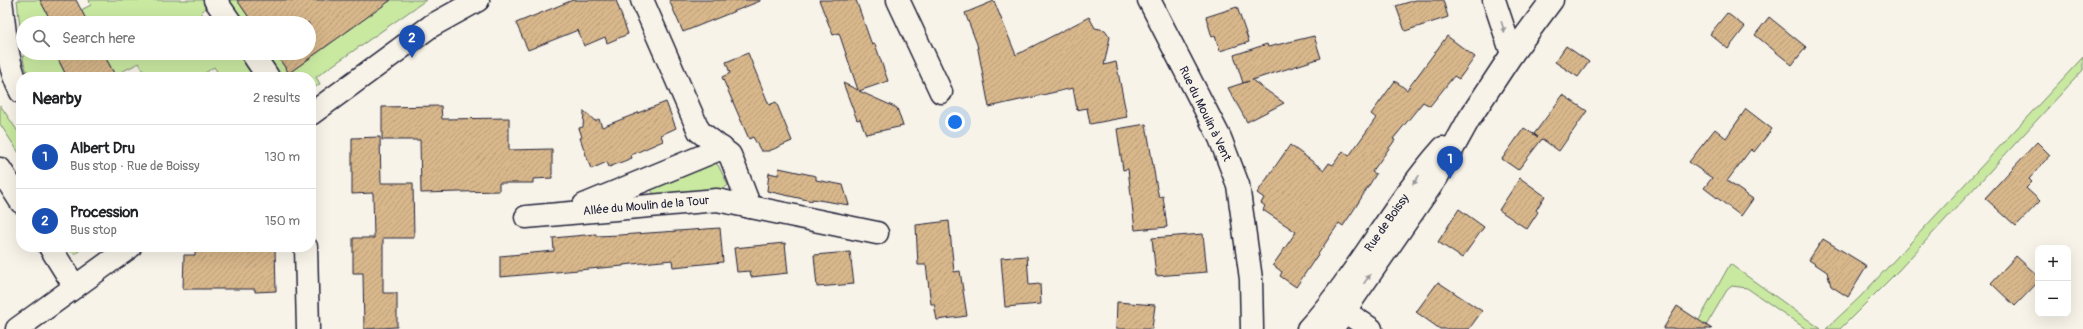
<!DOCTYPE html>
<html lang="en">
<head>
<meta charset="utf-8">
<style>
	:root { --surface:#fff; --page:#f6f6f6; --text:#202124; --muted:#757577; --line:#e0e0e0; --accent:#22223b }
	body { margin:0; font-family:Pangolin,sans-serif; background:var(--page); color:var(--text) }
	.controls { position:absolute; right:12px; bottom:12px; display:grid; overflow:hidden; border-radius:8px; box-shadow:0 4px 16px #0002 }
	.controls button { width:36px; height:36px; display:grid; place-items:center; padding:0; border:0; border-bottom:1px solid var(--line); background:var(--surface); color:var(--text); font:20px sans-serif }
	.you { position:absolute; left:955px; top:122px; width:14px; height:14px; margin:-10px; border:3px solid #fff; border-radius:50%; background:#1a73e8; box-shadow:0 0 0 6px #1a73e833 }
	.badge { display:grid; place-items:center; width:26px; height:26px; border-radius:50%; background:var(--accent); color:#fff; font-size:13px; font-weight:700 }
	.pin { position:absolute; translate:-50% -33px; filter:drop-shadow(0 1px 2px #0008) }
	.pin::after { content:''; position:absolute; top:21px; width:14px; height:12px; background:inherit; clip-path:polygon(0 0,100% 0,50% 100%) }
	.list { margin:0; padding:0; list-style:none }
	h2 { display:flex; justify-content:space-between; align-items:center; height:52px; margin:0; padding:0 16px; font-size:17px }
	h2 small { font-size:13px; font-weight:400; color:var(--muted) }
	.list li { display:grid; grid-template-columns:26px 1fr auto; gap:12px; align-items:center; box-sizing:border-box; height:64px; padding:0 16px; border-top:1px solid var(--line) }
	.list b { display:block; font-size:15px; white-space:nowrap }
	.list p { margin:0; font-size:13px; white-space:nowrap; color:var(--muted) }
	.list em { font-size:13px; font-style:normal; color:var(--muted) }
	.icon { flex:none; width:22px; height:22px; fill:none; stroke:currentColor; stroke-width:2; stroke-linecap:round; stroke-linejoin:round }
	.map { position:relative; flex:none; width:2083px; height:329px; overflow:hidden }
	.search { position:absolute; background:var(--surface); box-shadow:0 4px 16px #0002; left:16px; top:16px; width:300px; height:44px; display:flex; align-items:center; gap:10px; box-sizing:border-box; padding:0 14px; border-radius:22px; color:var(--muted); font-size:15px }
	.panel { position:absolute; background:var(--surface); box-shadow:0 4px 16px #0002; left:16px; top:72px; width:300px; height:180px; border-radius:16px }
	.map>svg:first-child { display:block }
</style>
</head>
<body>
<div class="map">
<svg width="2083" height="329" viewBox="0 0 2083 329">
	<defs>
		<pattern id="building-hatch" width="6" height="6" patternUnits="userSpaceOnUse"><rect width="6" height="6" fill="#d8b78b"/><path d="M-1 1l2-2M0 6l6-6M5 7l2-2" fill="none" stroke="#b99d79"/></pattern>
	</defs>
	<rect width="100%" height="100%" fill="#f7f3e8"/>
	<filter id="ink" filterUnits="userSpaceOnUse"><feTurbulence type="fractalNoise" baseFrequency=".025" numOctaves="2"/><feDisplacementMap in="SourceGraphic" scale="8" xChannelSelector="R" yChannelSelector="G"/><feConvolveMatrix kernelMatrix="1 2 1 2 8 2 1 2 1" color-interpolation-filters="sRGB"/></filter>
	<g filter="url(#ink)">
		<!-- grass -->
		<g fill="#c9e9a1" stroke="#76866e">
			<polygon points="17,0 40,0 52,23 23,23 23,51 7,49 7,45 21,36"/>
			<polygon points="89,0 251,0 241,6 253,23 231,23 216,1 201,12 209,23 88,23 81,10 91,5"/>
			<polygon points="391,0 426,0 316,77 320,84 311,90 311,77 221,77 214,67 199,77 147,77 139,63 115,75 103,53 275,53 289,73"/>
			<polygon points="24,53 55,53 67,77 28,77 23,59"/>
			<polygon points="2083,57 2083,70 1898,271 1840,329 1826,329 1860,297"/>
			<polygon points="0,105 21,136 21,156 0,124"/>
			<polygon points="715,163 718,165 728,185 721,192 656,196 651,190 653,185"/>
			<polygon points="64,247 84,247 75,254"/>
			<polygon points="1730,264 1821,329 1806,329 1747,288 1732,286 1727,290 1704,329 1694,329"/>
		</g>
		<!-- building -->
		<g fill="url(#building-hatch)" stroke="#22223b">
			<polygon points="40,0 76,0 88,23 52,23"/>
			<polygon points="237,0 391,0 289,73 275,53 309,53 309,23 253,23"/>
			<polygon points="573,0 616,0 628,34 607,43 605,37 584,46 578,30 528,50 516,23"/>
			<polygon points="669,0 760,0 760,1 683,32"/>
			<polygon points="819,0 856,0 872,45 875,44 888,81 859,91 897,108 903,126 866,134 860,119 857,120 843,83 858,90 839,33 833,35"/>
			<polygon points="1416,0 1443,0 1448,17 1405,31 1396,6"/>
			<polygon points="994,1 1016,55 1089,17 1095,28 1105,30 1110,37 1104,65 1116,62 1127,117 1090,124 1087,108 1077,110 1073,88 989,107 977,44 965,13"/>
			<polygon points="1237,7 1249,42 1220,51 1215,36 1212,37 1206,17"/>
			<polygon points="1727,13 1745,27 1728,49 1710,34"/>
			<polygon points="1769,17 1806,47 1792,65 1755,35"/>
			<polygon points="1314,36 1321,58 1252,80 1284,103 1247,122 1228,88 1249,81 1243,83 1234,55 1267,44 1268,47"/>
			<polygon points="1447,36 1475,57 1459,79 1454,76 1430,106 1423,102 1393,139 1395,140 1372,172 1376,174 1355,208 1343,226 1339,223 1296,287 1280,276 1282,272 1273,265 1296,232 1263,210 1265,206 1261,203 1264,198 1257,193 1290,145 1324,170 1329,163 1333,165 1343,151 1349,156 1376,118 1371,114 1395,81 1407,90"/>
			<polygon points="1566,46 1589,62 1578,77 1555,62"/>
			<polygon points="55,53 103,53 116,77 67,77"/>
			<polygon points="748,53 769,105 776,102 792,141 769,151 761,151 753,137 749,139 722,77 730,73 726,62"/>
			<polygon points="1563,95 1587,111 1559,151 1542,139 1518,170 1502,159 1524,128 1538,137 1534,134"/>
			<polygon points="666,102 676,128 661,135 663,141 631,155 632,158 609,167 607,162 591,169 580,138 582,137 579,128 583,127 584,111 595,121 599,119 602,127"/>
			<polygon points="441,106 442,119 509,118 509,150 552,149 552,178 533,179 533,183 499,183 499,191 421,193 420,140 382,140 382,107"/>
			<polygon points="1746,109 1772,129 1754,152 1751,149 1727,181 1753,199 1741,216 1704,188 1712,178 1689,162 1715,129 1726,138"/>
			<polygon points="1146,124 1157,189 1159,197 1163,196 1167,227 1135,230 1128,169 1123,170 1117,129"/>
			<polygon points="380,137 381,183 413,183 414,238 383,238 383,293 397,293 397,327 364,329 363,273 353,273 353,238 374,238 373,193 352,194 352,138"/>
			<polygon points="2037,142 2050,155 2029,179 2032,182 2026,188 2040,201 2016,226 1985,198"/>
			<polygon points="779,168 816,176 816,180 843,185 849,205 812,199 812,201 767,191 769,173 778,175"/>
			<polygon points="1520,178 1545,196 1536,210 1538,212 1527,229 1499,210"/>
			<polygon points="1459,209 1484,227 1462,258 1438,242"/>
			<polygon points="949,221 954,272 960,271 967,316 937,320 934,304 931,304 926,265 918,265 916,225"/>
			<polygon points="720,228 723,262 673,267 672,260 623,265 623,266 500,277 500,256 554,251 553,238 596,234 596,236 620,235"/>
			<polygon points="1203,234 1207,272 1156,276 1152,238"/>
			<polygon points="1823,239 1867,266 1848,297 1831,286 1827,272 1809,260"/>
			<polygon points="785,243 788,273 751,277 750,271 737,272 734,248"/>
			<polygon points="275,247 276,291 255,292 255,289 183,289 184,255 195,255 195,248"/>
			<polygon points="850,252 854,284 817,287 814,255"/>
			<polygon points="1027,256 1029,285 1040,284 1041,304 1005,307 1001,258"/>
			<polygon points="2016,256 2038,276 2038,282 2015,306 1991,283"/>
			<polygon points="1438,282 1482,311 1469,329 1440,329 1416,312"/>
			<polygon points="1117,302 1155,305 1152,329 1116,329"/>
			<polygon points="1677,306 1712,329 1663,329"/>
		</g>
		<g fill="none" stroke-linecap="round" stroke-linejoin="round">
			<!-- minor casing -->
			<g stroke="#22223b" stroke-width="25">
				<g id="minor">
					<path d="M1,0C5,30 6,64 21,92"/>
					<polyline points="215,0 231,23"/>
					<polyline points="642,0 699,131 730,155 750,207"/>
					<polyline points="898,0 941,92"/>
					<polyline points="1149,0 1220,138 1238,185 1251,279 1252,329"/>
					<polyline points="1494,0 1512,54"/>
					<polyline points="252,53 268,77"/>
					<polyline points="311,114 431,26 478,0"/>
					<polyline points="0,169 21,202"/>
					<polyline points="584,205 722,148"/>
					<polyline points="526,217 717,200 877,233"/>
					<polyline points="50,247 75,287"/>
					<polyline points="306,247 308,329"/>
					<polyline points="1332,303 1371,329"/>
					<polyline points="17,329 130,247"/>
					<path d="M1308,329C1359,273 1392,205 1443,148"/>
					<polyline points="1332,329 1437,177 1469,119 1512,54 1552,0"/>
				</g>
			</g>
			<!-- minor -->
			<use href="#minor" stroke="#f7f3e8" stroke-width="22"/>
		</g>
		<!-- one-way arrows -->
		<defs><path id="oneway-solid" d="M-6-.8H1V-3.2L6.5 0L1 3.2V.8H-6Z"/></defs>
		<g fill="#97959a">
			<use href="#oneway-solid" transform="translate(1503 27) rotate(72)"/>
			<use href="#oneway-solid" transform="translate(1416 180) rotate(125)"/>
			<use href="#oneway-solid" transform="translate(1367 279) rotate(-55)"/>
		</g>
	</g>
	<g text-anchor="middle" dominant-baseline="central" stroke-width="3.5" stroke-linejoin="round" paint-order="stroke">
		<!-- street labels -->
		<g font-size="12" fill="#22223b" stroke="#f7f3e8">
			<text transform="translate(1205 114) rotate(64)">Rue du Moulin à Vent</text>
			<text transform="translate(646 206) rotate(-5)">Allée du Moulin de la Tour</text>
			<text transform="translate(1387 223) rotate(-55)">Rue de Boissy</text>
		</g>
	</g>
</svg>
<div class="controls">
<button>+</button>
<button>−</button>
</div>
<div class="you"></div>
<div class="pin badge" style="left:1450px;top:179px;background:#1a4fb4">1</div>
<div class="pin badge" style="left:412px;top:58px;background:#1a4fb4">2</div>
<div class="search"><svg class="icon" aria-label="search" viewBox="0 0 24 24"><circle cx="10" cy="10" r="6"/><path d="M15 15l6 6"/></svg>Search here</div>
<section class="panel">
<h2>Nearby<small>2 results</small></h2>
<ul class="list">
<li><span class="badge" style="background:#1a4fb4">1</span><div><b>Albert Dru</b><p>Bus stop · Rue de Boissy</p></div><em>130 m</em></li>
<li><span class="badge" style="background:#1a4fb4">2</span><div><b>Procession</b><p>Bus stop</p></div><em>150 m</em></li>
</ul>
</section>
</div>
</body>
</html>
